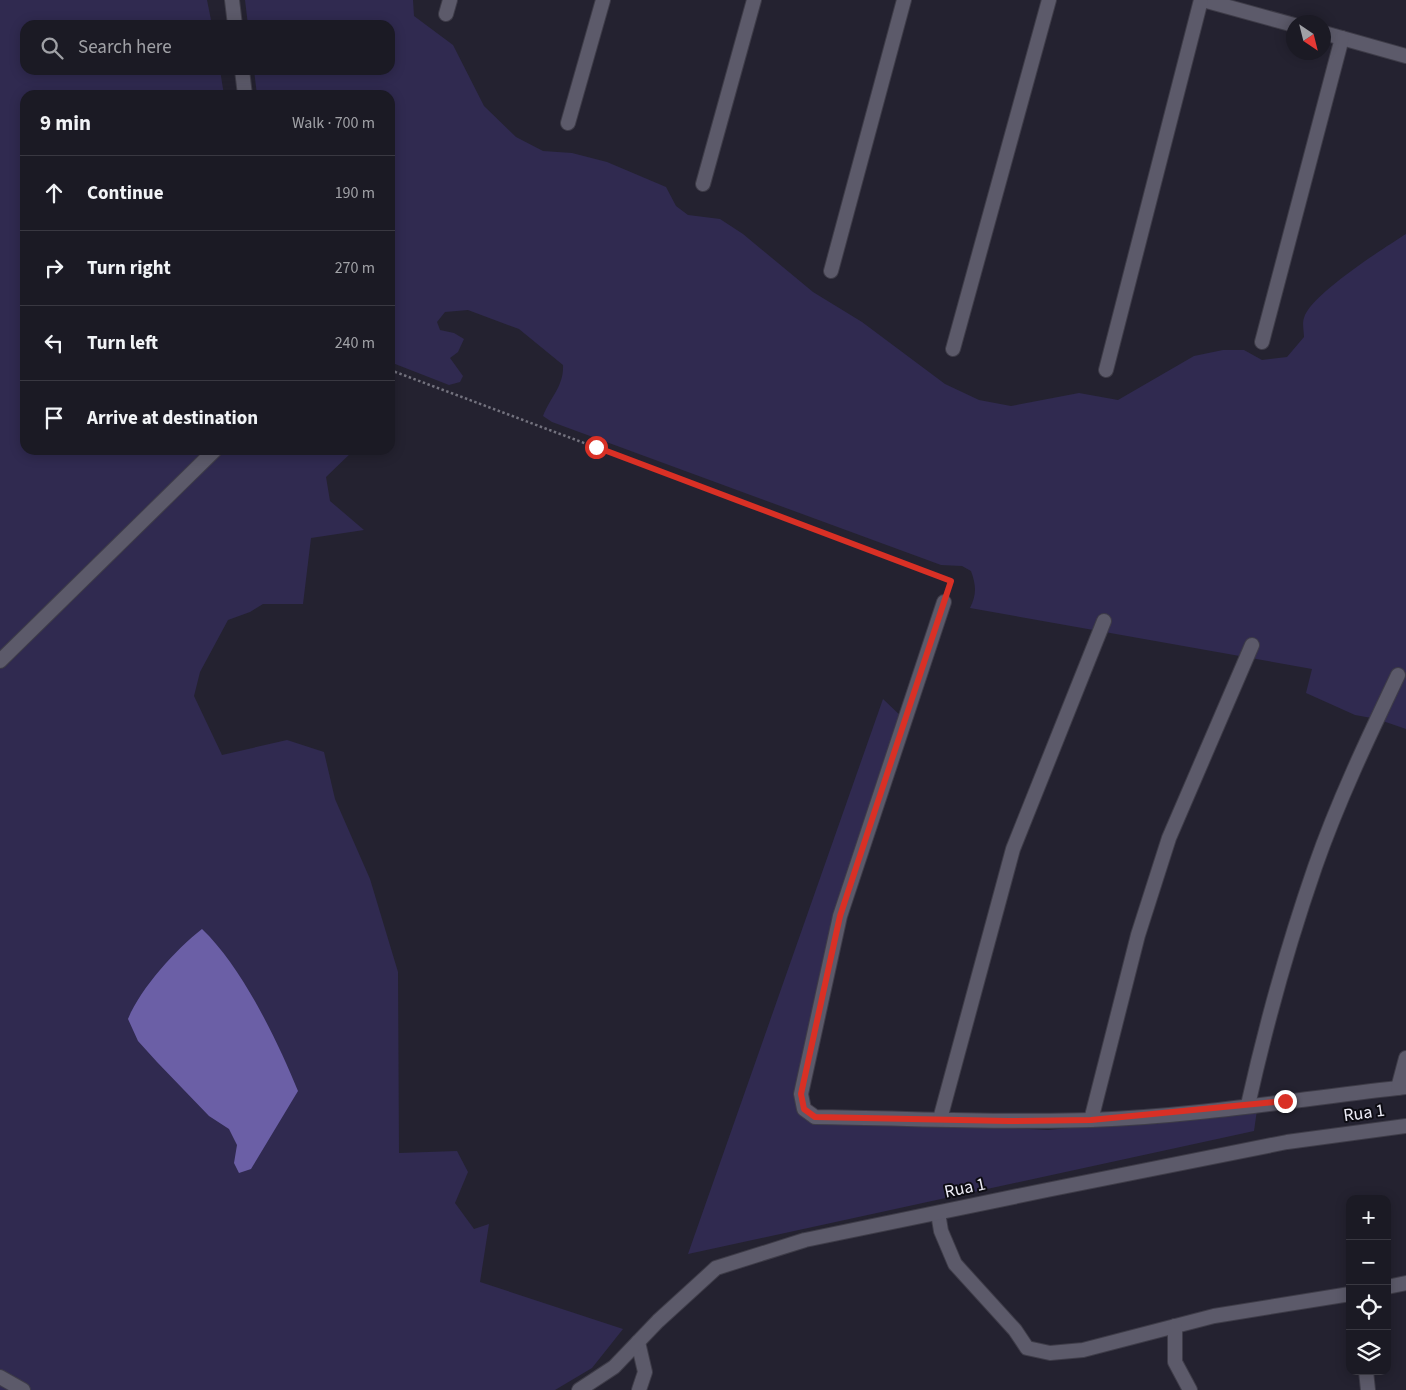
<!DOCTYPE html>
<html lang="en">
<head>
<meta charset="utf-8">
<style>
	:root { --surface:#1b1a24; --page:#24232c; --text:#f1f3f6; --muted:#a0a1a6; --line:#393841 }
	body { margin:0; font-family:"Source Sans 3",sans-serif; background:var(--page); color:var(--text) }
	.controls { position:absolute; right:15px; bottom:15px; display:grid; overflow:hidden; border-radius:10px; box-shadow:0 2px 12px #0003 }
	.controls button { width:45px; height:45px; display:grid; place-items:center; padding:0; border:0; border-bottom:1px solid var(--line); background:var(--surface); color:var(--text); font:25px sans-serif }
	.compass { position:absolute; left:1286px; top:15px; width:45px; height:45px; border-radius:50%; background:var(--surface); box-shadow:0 2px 12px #0003; rotate:145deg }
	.stop { position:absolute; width:15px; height:15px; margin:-11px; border:4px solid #d93025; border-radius:50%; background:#fff }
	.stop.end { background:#d93025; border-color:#fff; box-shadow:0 1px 5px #0008 }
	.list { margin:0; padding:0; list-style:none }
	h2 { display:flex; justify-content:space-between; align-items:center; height:65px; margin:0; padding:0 20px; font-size:21px }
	h2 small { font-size:16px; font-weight:400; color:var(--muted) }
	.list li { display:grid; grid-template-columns:32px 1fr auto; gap:15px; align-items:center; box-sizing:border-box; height:75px; padding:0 20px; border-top:1px solid var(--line) }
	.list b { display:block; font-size:19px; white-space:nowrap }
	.list em { font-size:16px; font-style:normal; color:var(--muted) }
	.icon { flex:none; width:28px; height:28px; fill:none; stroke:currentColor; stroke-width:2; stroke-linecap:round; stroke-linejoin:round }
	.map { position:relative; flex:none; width:1406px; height:1390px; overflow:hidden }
	.search { position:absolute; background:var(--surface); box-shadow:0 2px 12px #0003; left:20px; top:20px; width:375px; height:55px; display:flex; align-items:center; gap:12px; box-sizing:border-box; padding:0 18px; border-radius:15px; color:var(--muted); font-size:19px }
	.panel { position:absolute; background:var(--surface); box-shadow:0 2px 12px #0003; left:20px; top:90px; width:375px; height:365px; border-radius:15px }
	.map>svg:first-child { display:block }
</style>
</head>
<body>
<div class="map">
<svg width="1406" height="1390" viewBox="0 0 1406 1390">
	<rect width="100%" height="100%" fill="#242230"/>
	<!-- green -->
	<g fill="#302a50">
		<polygon points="0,0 207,0 212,25 25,25 25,70 220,70 224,95 25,95 25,450 354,450 326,477 330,501 364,530 311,538 303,604 263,604 250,612 228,620 200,672 194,696 222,755 287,740 324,752 335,799 370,879 398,972 399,1153 457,1151 468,1172 455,1203 474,1229 489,1224 480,1282 623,1329 592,1368 555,1390 0,1390"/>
		<path d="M245,0H413L414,16L453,45L484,106L516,137L543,151L572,153L607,162L666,187L676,206L688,215L720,219L743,234L813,292L862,322L945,384L979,400L1011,406L1079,393L1118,400L1194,356L1223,350H1244L1262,360L1287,357L1304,337C1304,332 1302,323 1304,318C1310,295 1384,248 1406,234V729L1377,719L1355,715L1306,693L1312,669L970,608C977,594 976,585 971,571L962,566L941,565L552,422L543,416C551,396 564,386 563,365L519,329L468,310L445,312L437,322L440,330L454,333L464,339L458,352L450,358L463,376L460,382L449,385L390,362V95H257L254,70H390V25H248Z"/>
		<polygon points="883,699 905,720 824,988 801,1094 815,1117 1048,1130 1257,1110 1254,1131 688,1254"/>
	</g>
	<!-- water -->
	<path fill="#6b5fa6" d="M202,929C242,967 277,1040 298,1091L251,1169L239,1173L234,1163L237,1145L229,1129L209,1116L157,1062L138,1041L128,1019C140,989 176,949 202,929Z"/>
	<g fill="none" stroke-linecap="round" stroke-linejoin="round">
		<!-- minor casing -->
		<g stroke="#3e3c48" stroke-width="16">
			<g id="minor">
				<polyline points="232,0 235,25"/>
				<polyline points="1203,0 1294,25"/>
				<polyline points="446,14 450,0"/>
				<polyline points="1324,33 1406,56"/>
				<polyline points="242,70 245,95"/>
				<polyline points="568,123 603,0"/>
				<polyline points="703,184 754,0"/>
				<polyline points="831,271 904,0"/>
				<polyline points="1262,342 1342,38"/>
				<polyline points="953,349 1049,0"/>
				<polyline points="1106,370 1201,0"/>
				<path d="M944,602L840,916L801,1094L804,1109L815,1117C907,1118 999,1123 1091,1120C1196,1116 1301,1099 1406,1087"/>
				<polyline points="0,661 215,450"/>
				<polyline points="1398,1088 1406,1058"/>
				<path d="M1248,1105C1266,1024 1288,945 1315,867C1338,801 1368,738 1398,675"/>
				<polyline points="940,1119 1013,849 1104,621"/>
				<polyline points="1091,1120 1138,935 1169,838 1252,645"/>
				<polyline points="938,1213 941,1231 955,1264 1015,1330 1027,1348 1050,1353 1083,1350 1214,1316 1350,1294"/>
				<polyline points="1387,1287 1406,1283"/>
				<polyline points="1175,1326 1175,1362 1190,1390"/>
				<polyline points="638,1342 645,1372 639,1390"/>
				<polyline points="1366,1371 1368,1390"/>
				<polyline points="0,1377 23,1390"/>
				<polyline points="579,1390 614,1367 658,1321 716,1268 805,1240 1047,1190 1287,1142 1406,1126"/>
			</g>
		</g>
		<!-- path -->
		<polyline stroke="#73727e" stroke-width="2.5" stroke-dasharray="2.5 2.5" stroke-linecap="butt" points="390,370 951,581 949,589"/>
		<!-- minor -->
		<use href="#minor" stroke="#5c5a6a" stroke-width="14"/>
	</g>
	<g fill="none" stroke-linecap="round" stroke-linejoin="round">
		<!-- route -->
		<polyline stroke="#d93025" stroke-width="6" points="596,447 951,581 840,916 801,1094 804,1109 815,1117 1008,1121 1091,1120 1285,1101"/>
	</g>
	<g text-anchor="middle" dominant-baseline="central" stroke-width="4" stroke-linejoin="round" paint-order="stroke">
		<!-- street labels -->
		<g font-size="18" fill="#ebeaf4" stroke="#0d0c13">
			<text transform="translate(1364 1113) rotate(-8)">Rua 1</text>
			<text transform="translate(965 1188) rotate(-12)">Rua 1</text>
		</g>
	</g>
</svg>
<div class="controls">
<button>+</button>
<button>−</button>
<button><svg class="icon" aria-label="locate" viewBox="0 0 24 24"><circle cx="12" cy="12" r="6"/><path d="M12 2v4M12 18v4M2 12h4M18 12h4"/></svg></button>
<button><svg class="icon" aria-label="layers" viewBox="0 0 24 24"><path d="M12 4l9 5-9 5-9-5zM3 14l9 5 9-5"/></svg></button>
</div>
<svg class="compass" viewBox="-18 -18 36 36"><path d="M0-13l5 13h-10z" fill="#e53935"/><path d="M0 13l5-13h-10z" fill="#a0a1a6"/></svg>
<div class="stop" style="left:596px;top:447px"></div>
<div class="stop end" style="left:1285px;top:1101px"></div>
<div class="search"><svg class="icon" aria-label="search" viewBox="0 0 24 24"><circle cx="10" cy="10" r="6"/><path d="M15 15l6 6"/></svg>Search here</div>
<section class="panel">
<h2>9 min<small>Walk · 700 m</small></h2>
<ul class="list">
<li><svg class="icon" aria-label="ahead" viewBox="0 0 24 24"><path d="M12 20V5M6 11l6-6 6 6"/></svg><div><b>Continue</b></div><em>190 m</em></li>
<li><svg class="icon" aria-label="right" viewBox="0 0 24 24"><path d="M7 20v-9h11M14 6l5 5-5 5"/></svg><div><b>Turn right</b></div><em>270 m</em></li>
<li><svg class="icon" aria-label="left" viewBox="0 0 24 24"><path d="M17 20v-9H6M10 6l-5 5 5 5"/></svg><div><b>Turn left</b></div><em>240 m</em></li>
<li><svg class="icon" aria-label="arrive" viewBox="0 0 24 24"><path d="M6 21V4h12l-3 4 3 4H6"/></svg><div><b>Arrive at destination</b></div></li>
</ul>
</section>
</div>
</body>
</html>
